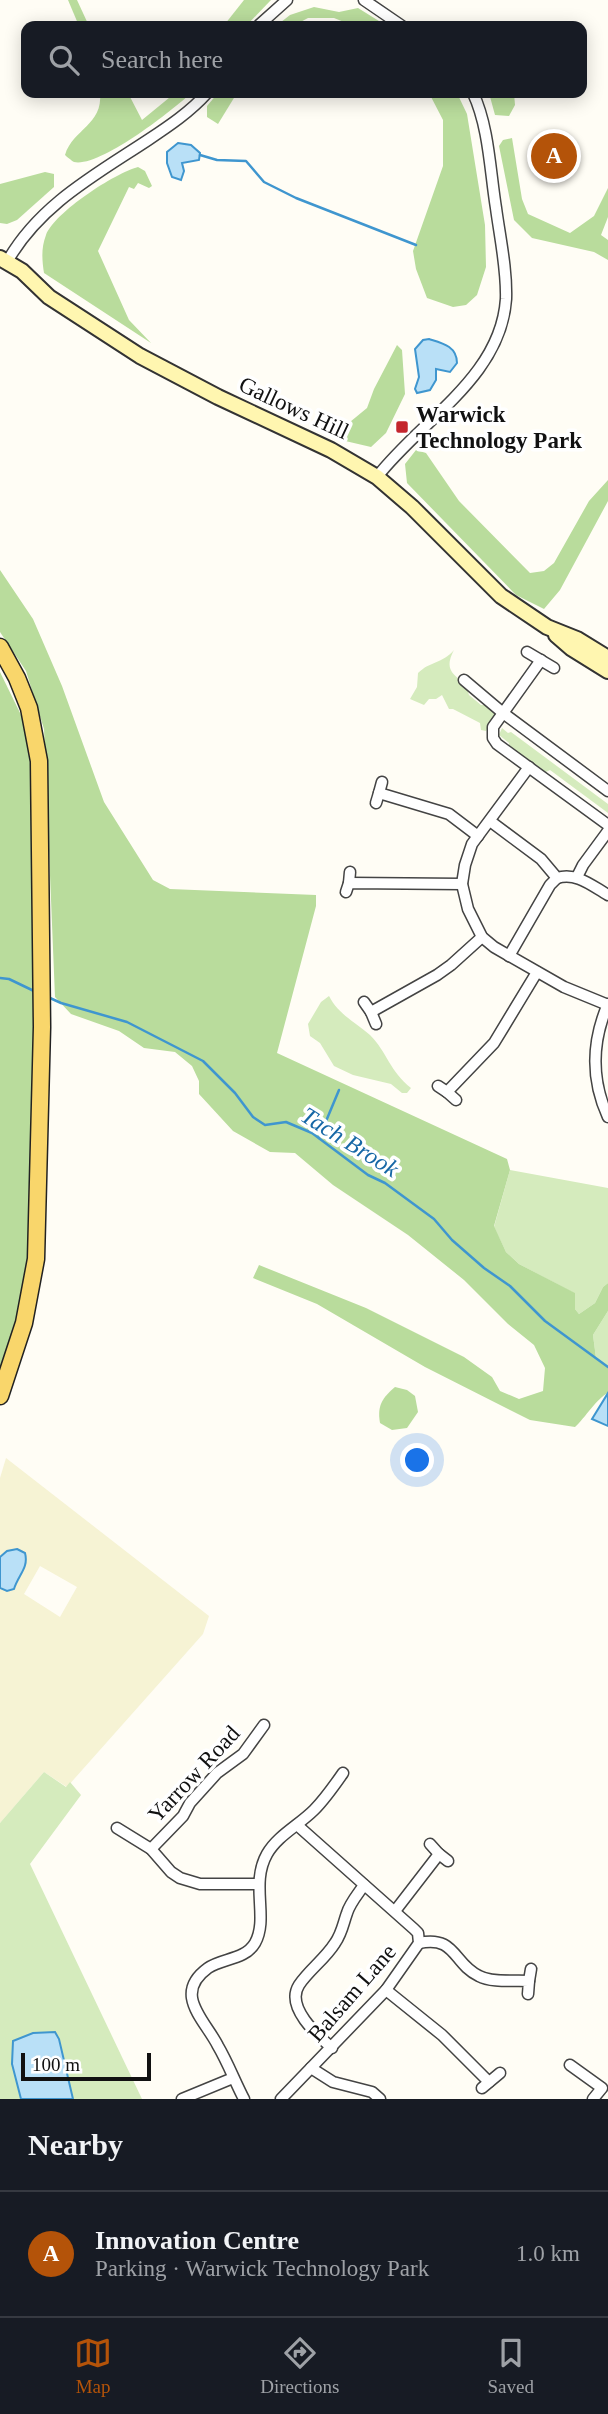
<!DOCTYPE html>
<html lang="en">
<head>
<meta charset="utf-8">
<style>
	:root { --surface:#171b24; --page:#20242c; --text:#f1f3f6; --muted:#9ea1a6; --line:#363941; --accent:#b45309 }
	body { margin:0; font-family:Georgia,serif; background:var(--page); color:var(--text) }
	.scale { position:absolute; left:21px; bottom:18px; width:130px; box-sizing:border-box; padding-left:7px; border:4px solid #111; border-top:0; font-size:19px; line-height:24px; white-space:nowrap; color:#111; -webkit-text-stroke:5px #fff; paint-order:stroke }
	.you { position:absolute; left:418px; top:1461px; width:24px; height:24px; margin:-18px; border:5px solid #fff; border-radius:50%; background:#1a73e8; box-shadow:0 0 0 10px #1a73e833 }
	.badge { display:grid; place-items:center; width:46px; height:46px; border-radius:50%; background:var(--accent); color:#fff; font-size:23px; font-weight:700 }
	.pin { position:absolute; translate:-50% -50%; border:4px solid #fff; box-shadow:0 2px 7px #0006 }
	.list { margin:0; padding:0; list-style:none }
	h2 { display:flex; justify-content:space-between; align-items:center; height:91px; margin:0; padding:0 28px; font-size:30px }
	h2 small { font-size:23px; font-weight:400; color:var(--muted) }
	.list li { display:grid; grid-template-columns:46px 1fr auto; gap:21px; align-items:center; box-sizing:border-box; height:126px; padding:0 28px; border-top:2px solid var(--line) }
	.list b { display:block; font-size:26px; white-space:nowrap }
	.list p { margin:0; font-size:23px; white-space:nowrap; color:var(--muted) }
	.list em { font-size:23px; font-style:normal; color:var(--muted) }
	.icon { flex:none; width:38px; height:38px; fill:none; stroke:currentColor; stroke-width:2; stroke-linecap:round; stroke-linejoin:round }
	.map { position:relative; flex:none; width:608px; height:2099px; overflow:hidden }
	.search { position:absolute; background:var(--surface); box-shadow:0 4px 18px #0003; left:21px; right:21px; top:21px; height:77px; display:flex; align-items:center; gap:18px; box-sizing:border-box; padding:0 24px; border-radius:14px; color:var(--muted); font-size:26px }
	.sheet { height:217px; background:var(--surface) }
	nav { display:flex; justify-content:space-around; align-items:center; box-sizing:border-box; height:98px; border-top:2px solid var(--line); background:var(--surface); font-size:19px; color:var(--muted) }
	nav a { display:grid; justify-items:center; gap:4px }
	nav .on { color:var(--accent) }
	.map>svg:first-child { display:block }
</style>
</head>
<body>
<div class="map">
<svg width="608" height="2099" viewBox="0 0 608 2099">
	<rect width="100%" height="100%" fill="#fffdf5"/>
	<!-- farmland -->
	<path fill="#f6f3d4" fill-rule="evenodd" d="M6,1458L209,1616L203,1634L67,1787L44,1772L0,1823V1478ZM40,1566L77,1587L60,1617L24,1594Z"/>
	<!-- green -->
	<g fill="#d5ebbd">
		<path d="M454,650C439,678 467,675 469,695L481,705H486L496,713L486,731L481,730L480,723L453,709H449L442,695L436,699H429L424,705L410,699L417,687L418,673C430,661 442,664 454,650Z"/>
		<polygon points="502,728 508,733 511,732 608,804 608,813 550,770 544,773 509,746 509,743 499,735"/>
		<path d="M329,996C338,1014 355,1022 370,1035C387,1052 390,1072 411,1088L407,1093H402L391,1084L353,1075L334,1066L320,1043L310,1036L308,1024L321,1002Z"/>
		<polygon points="510,1170 608,1188 608,1283 603,1287 595,1303 579,1314 575,1309 574,1293 519,1264 506,1252 494,1227"/>
		<polygon points="608,1311 608,1367 596,1358 593,1335"/>
		<polygon points="44,1772 66,1787 70,1782 81,1795 30,1864 142,2099 0,2099 0,1823"/>
	</g>
	<!-- forest -->
	<g fill="#b9dc9c">
		<polygon points="68,0 77,0 89,26 79,26"/>
		<polygon points="244,0 271,0 246,26 227,26 225,24"/>
		<polygon points="314,7 339,12 358,8 387,26 354,26 334,18 308,18 293,26 276,26 290,15"/>
		<path d="M100,93H128L142,120L175,93H191C172,111 99,168 74,162C72,161 66,156 65,155C73,129 103,125 100,93Z"/>
		<polygon points="218,93 237,93 218,124 207,117 207,106"/>
		<polygon points="429,93 457,93 467,114 485,225 486,267 477,295 466,305 453,307 427,298 416,269 413,251 443,166 443,120"/>
		<polygon points="489,93 514,93 515,105 509,116 495,115"/>
		<polygon points="512,138 522,199 528,214 570,233 594,216 608,188 608,217 601,235 608,240 608,260 594,252 532,238 514,220 499,146 503,140"/>
		<path d="M138,167L145,171L152,186L149,188L138,183L134,189L129,187L98,251L129,320L151,343L44,273C42,260 41,248 46,235C55,212 115,173 138,167Z"/>
		<polygon points="45,172 54,174 54,187 17,220 7,224 0,223 0,184"/>
		<polygon points="397,345 402,350 405,394 386,433 371,447 341,440 321,432 350,422 367,408 374,389"/>
		<polygon points="416,450 426,453 459,501 530,573 544,571 554,563 589,501 608,480 608,501 560,590 544,609 516,595 407,483 405,464"/>
		<path d="M0,570L33,619L62,686L104,802L153,880L170,889L316,895V906L277,1053L507,1159L510,1170L494,1226L506,1252L519,1264L575,1293V1309L579,1314L595,1303L603,1287L608,1283V1311L593,1335L596,1358L608,1367V1393C597,1398 585,1418 575,1427L530,1420L425,1367L317,1304L253,1278L259,1265L366,1308L464,1357L492,1377L500,1391L519,1399L543,1391L545,1368L534,1345L508,1324L464,1280L408,1235L333,1185L295,1153L270,1152L233,1131L199,1094V1081L192,1066L175,1052L144,1048L119,1031L71,1014L55,997L44,729L26,671L0,632Z"/>
		<polygon points="0,672 23,719 31,750 35,980 31,1261 19,1316 0,1369"/>
		<path d="M395,1387L407,1390L415,1396L418,1412L407,1428L392,1430L380,1423C377,1406 382,1398 395,1387Z"/>
	</g>
	<!-- water -->
	<g fill="#b9e0f7" stroke="#3f96cf" stroke-width="2">
		<polygon points="178,143 191,145 200,153 199,160 182,163 184,171 181,180 172,177 167,163 167,152"/>
		<path d="M429,339C442,343 457,346 457,363L450,372L436,369V380L430,390L417,393L415,389L419,377L415,349L423,340Z"/>
		<polygon points="608,1393 608,1426 592,1419"/>
		<path d="M17,1549L25,1553C29,1568 18,1575 14,1589L7,1591L0,1588V1557L7,1551Z"/>
		<polygon points="55,2032 59,2039 73,2099 21,2099 12,2064 13,2041 33,2033"/>
	</g>
	<g fill="none" stroke-linecap="round" stroke-linejoin="round">
		<!-- stream -->
		<g stroke="#3f96cf" stroke-width="2.5">
			<polyline points="200,155 217,160 246,161 264,182 296,198 416,245"/>
			<polyline points="0,978 9,979 34,991"/>
			<polyline points="50,998 61,1003 127,1022 203,1061 235,1093 253,1117 265,1125 286,1122 312,1133 368,1175 385,1183 434,1219 452,1240 484,1268 510,1286 545,1321 608,1367"/>
			<polyline points="319,1138 339,1090"/>
		</g>
		<!-- street casing -->
		<g stroke="#444" stroke-width="13">
			<g id="street">
				<polyline points="364,0 402,26"/>
				<polyline points="258,26 287,0"/>
				<path d="M7,262C39,205 95,175 148,140C169,126 190,112 207,93"/>
				<path d="M377,477C421,420 501,377 506,299C507,269 500,238 496,208C490,171 489,127 473,93"/>
				<polyline points="527,652 554,668"/>
				<polyline points="541,660 493,727 493,738 497,744 608,825"/>
				<polyline points="464,680 503,713 608,791"/>
				<polyline points="529,767 472,844 465,865 462,884 468,909 482,937 494,947 564,987 608,1005"/>
				<polyline points="382,782 379,793 449,814 478,836"/>
				<polyline points="376,803 379,793"/>
				<path d="M490,821L541,859L557,878C577,872 592,886 608,895"/>
				<polyline points="577,877 583,865 608,831"/>
				<polyline points="349,883 350,872"/>
				<polyline points="346,892 349,883 462,884"/>
				<polyline points="509,956 550,885 557,878"/>
				<polyline points="364,1002 371,1012 437,975 451,965 482,937"/>
				<path d="M608,1004C592,1041 591,1080 608,1117"/>
				<polyline points="371,1012 376,1024"/>
				<polyline points="438,1086 447,1092 494,1043 537,972"/>
				<polyline points="447,1092 456,1100"/>
				<polyline points="117,1828 151,1849 171,1872 180,1878 200,1884 258,1884"/>
				<polyline points="151,1849 183,1816 190,1803 217,1773 243,1754 264,1725"/>
				<polyline points="439,1854 448,1861"/>
				<polyline points="395,1911 439,1854 430,1844"/>
				<path d="M419,1943C456,1935 453,1964 479,1976C492,1983 514,1980 529,1981L528,1994"/>
				<polyline points="529,1981 531,1969"/>
				<polyline points="386,1990 442,2035 489,2082"/>
				<path d="M332,2048C317,2035 285,2007 299,1985C309,1970 325,1959 335,1943C342,1933 343,1924 347,1913C350,1903 358,1894 364,1885"/>
				<polyline points="570,2065 602,2088 593,2099"/>
				<polyline points="311,2068 333,2082 372,2092 380,2099"/>
				<polyline points="482,2088 500,2073"/>
				<polyline points="182,2099 233,2078"/>
				<path d="M244,2099C235,2082 228,2063 218,2046C205,2020 172,1994 208,1968C222,1958 245,1960 255,1943C269,1918 250,1884 267,1854C277,1836 299,1825 314,1810C325,1799 334,1786 343,1773"/>
				<polyline points="281,2099 386,1990 419,1943 418,1933 414,1929 297,1825"/>
			</g>
		</g>
		<!-- secondary casing -->
		<g stroke="#333" stroke-width="18">
			<g id="secondary">
				<polyline points="0,258 22,271 49,297 140,356 218,397 331,450 377,477 412,507 501,596 547,627 577,639 608,658"/>
				<polyline points="556,635 571,648 608,671"/>
			</g>
		</g>
		<!-- primary casing -->
		<g stroke="#222" stroke-width="19">
			<polyline id="primary" points="0,647 17,678 29,708 39,761 42,1027 36,1259 24,1323 0,1396"/>
		</g>
		<!-- street -->
		<use href="#street" stroke="#fff" stroke-width="10"/>
		<!-- secondary -->
		<use href="#secondary" stroke="#fff6b0" stroke-width="14"/>
		<!-- primary -->
		<use href="#primary" stroke="#f9d66b" stroke-width="16"/>
	</g>
	<!-- markers -->
	<rect fill="#c4262e" stroke="#fff" stroke-width="2.5" x="395" y="420" width="14" height="14" rx="3.5"/>
	<g text-anchor="middle" dominant-baseline="central" stroke-width="7" stroke-linejoin="round" paint-order="stroke">
		<!-- street labels -->
		<g font-size="23" fill="#111" stroke="#fff">
			<text transform="translate(294 408) rotate(25)">Gallows Hill</text>
			<text transform="translate(194 1774) rotate(-47)">Yarrow Road</text>
			<text transform="translate(352 1993) rotate(-49)">Balsam Lane</text>
		</g>
		<!-- poi labels -->
		<g font-size="23" font-weight="bold" fill="#111" stroke="#fff" text-anchor="start">
			<text x="416" y="414">Warwick<tspan x="416" dy="26">Technology Park</tspan></text>
		</g>
		<!-- water labels -->
		<g font-size="24" font-style="italic" fill="#1768a6" stroke="#fff">
			<text transform="translate(350 1142) rotate(32)">Tach Brook</text>
		</g>
	</g>
</svg>
<div class="scale">100 m</div>
<div class="you"></div>
<div class="pin badge" style="left:554px;top:156px">A</div>
<div class="search"><svg class="icon" aria-label="search" viewBox="0 0 24 24"><circle cx="10" cy="10" r="6"/><path d="M15 15l6 6"/></svg>Search here</div>
</div>
<section class="sheet">
<h2>Nearby<small></small></h2>
<ul class="list">
<li><span class="badge">A</span><div><b>Innovation Centre</b><p>Parking · Warwick Technology Park</p></div><em>1.0 km</em></li>
</ul>
</section>
<nav>
<a class="on"><svg class="icon" aria-label="map" viewBox="0 0 24 24"><path d="M3 6l6-2 6 2 6-2v14l-6 2-6-2-6 2zM9 4v14M15 6v14"/></svg>Map</a>
<a><svg class="icon" aria-label="directions" viewBox="0 0 24 24"><path d="M12 3l9 9-9 9-9-9zM9 14v-3h6M13 9l2 2-2 2"/></svg>Directions</a>
<a><svg class="icon" aria-label="saved" viewBox="0 0 24 24"><path d="M7 4h10v16l-5-4-5 4z"/></svg>Saved</a>
</nav>
</body>
</html>
